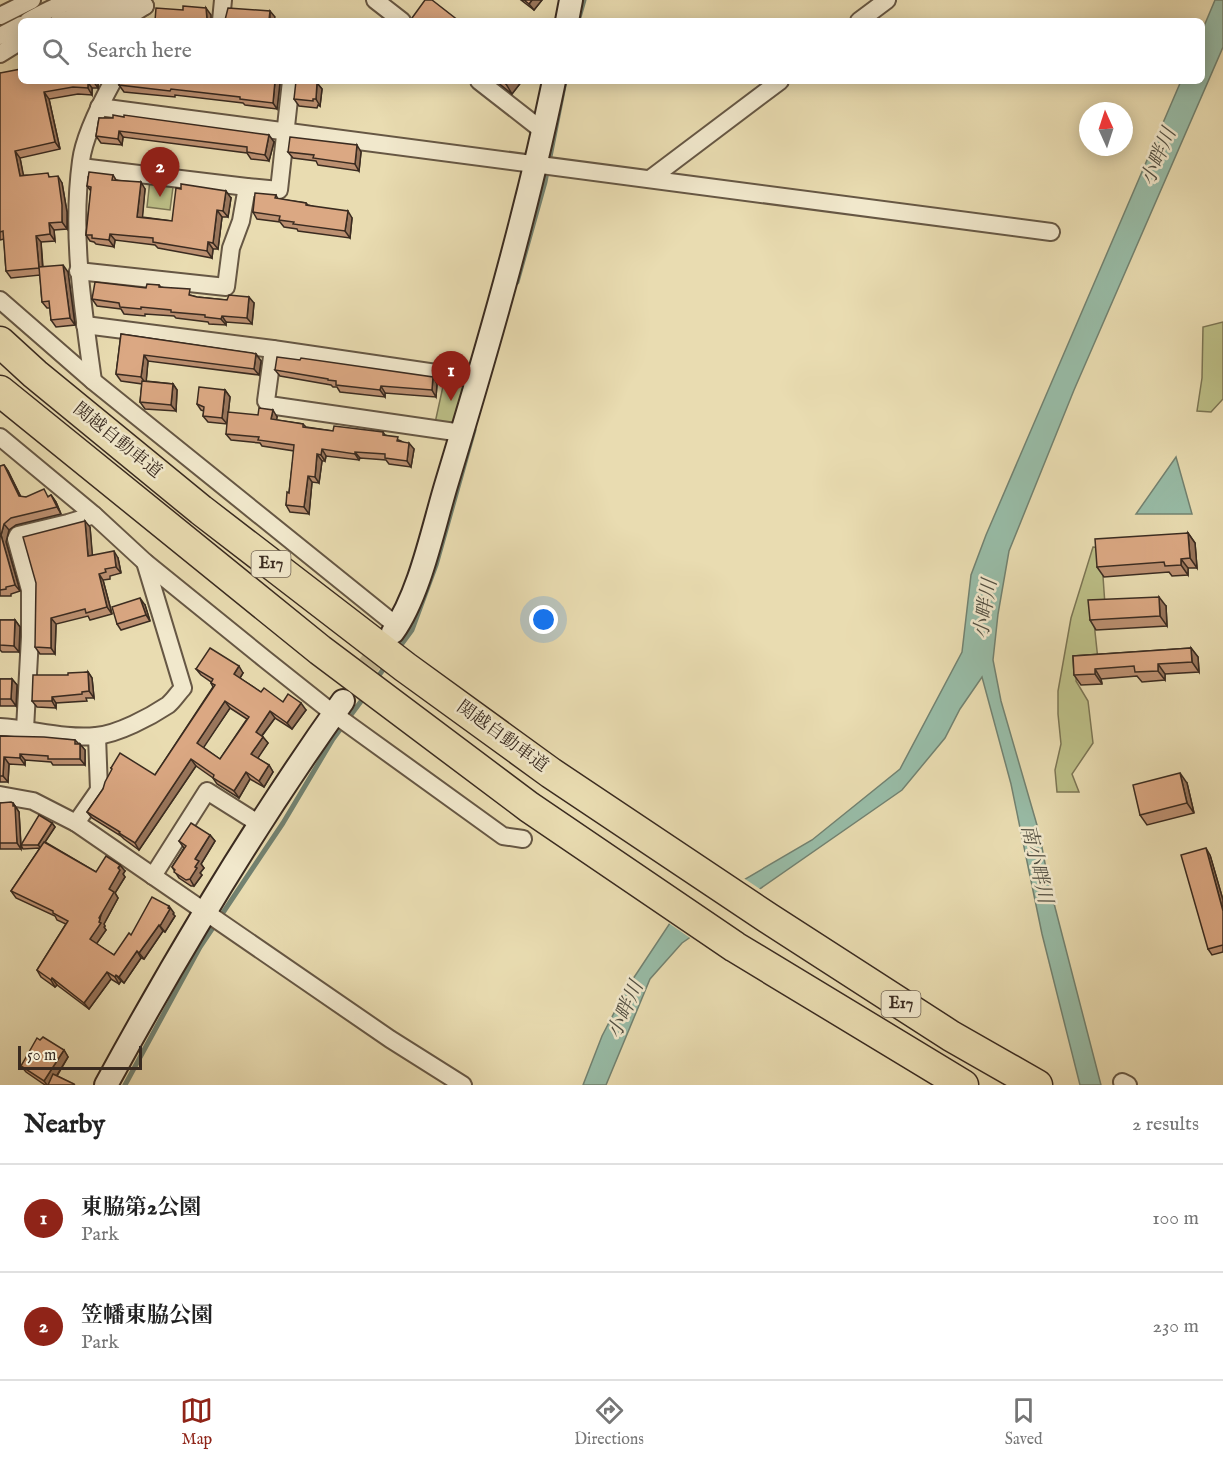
<!DOCTYPE html>
<html lang="en">
<head>
<meta charset="utf-8">
<style>
	:root { --surface:#fff; --page:#f2f2f2; --text:#222; --muted:#767676; --line:#e0e0e0; --accent:#8f2418 }
	body { margin:0; font-family:"IM FELL English","Noto Serif JP",serif; background:var(--page); color:var(--text) }
	.compass { position:absolute; left:1079px; top:102px; width:54px; height:54px; border-radius:50%; background:var(--surface); box-shadow:0 3px 15px #0003; rotate:357deg }
	.scale { position:absolute; left:18px; bottom:15px; width:124px; box-sizing:border-box; padding-left:6px; border:3px solid #3a2b20; border-top:0; font-size:16px; line-height:21px; white-space:nowrap; color:#3a2b20; -webkit-text-stroke:4px #f1e8cc; paint-order:stroke }
	.you { position:absolute; left:544px; top:620px; width:21px; height:21px; margin:-15px; border:4px solid #fff; border-radius:50%; background:#1a73e8; box-shadow:0 0 0 9px #1a73e833 }
	.badge { display:grid; place-items:center; width:39px; height:39px; border-radius:50%; background:var(--accent); color:#fff; font-size:20px; font-weight:700 }
	.pin { position:absolute; translate:-50% -50px; filter:drop-shadow(0 2px 3px #0008) }
	.pin::after { content:''; position:absolute; top:32px; width:21px; height:18px; background:inherit; clip-path:polygon(0 0,100% 0,50% 100%) }
	.list { margin:0; padding:0; list-style:none }
	h2 { display:flex; justify-content:space-between; align-items:center; height:78px; margin:0; padding:0 24px; font-size:26px }
	h2 small { font-size:20px; font-weight:400; color:var(--muted) }
	.list li { display:grid; grid-template-columns:39px 1fr auto; gap:18px; align-items:center; box-sizing:border-box; height:108px; padding:0 24px; border-top:2px solid var(--line) }
	.list b { display:block; font-size:22px; white-space:nowrap }
	.list p { margin:0; font-size:20px; white-space:nowrap; color:var(--muted) }
	.list em { font-size:20px; font-style:normal; color:var(--muted) }
	.icon { flex:none; width:33px; height:33px; fill:none; stroke:currentColor; stroke-width:2; stroke-linecap:round; stroke-linejoin:round }
	.map { position:relative; flex:none; width:1223px; height:1085px; overflow:hidden }
	.search { position:absolute; background:var(--surface); box-shadow:0 3px 15px #0003; left:18px; right:18px; top:18px; height:66px; display:flex; align-items:center; gap:15px; box-sizing:border-box; padding:0 21px; border-radius:9px; color:var(--muted); font-size:22px }
	.sheet { height:294px; background:var(--surface) }
	nav { display:flex; justify-content:space-around; align-items:center; box-sizing:border-box; height:84px; border-top:2px solid var(--line); background:var(--surface); font-size:16px; color:var(--muted) }
	nav a { display:grid; justify-items:center; gap:3px }
	nav .on { color:var(--accent) }
	.map>svg:first-child { display:block }
</style>
</head>
<body>
<div class="map">
<svg width="1223" height="1085" viewBox="0 0 1223 1085">
	<rect width="100%" height="100%" fill="#e9dcb1"/>
	<filter id="stains"><feTurbulence type="fractalNoise" baseFrequency=".00333" numOctaves="4"/><feColorMatrix values="0 0 0 0 .2 0 0 0 0 .09 0 0 0 0 .02 0 0 0 .5 -.17"/></filter>
	<radialGradient id="worn" r=".72"><stop offset=".6" stop-color="#630" stop-opacity="0"/><stop offset="1" stop-color="#630" stop-opacity=".3"/></radialGradient>
	<!-- green -->
	<g fill="#bcbf87" stroke="#7b7554" stroke-width="1.5">
		<polygon points="150,180 161,182 161,186 173,187 170,210 147,207"/>
		<polygon points="1223,322 1223,399 1211,412 1197,411 1202,378 1203,327"/>
		<polygon points="445,377 465,385 458,417 455,416 452,427 435,423"/>
		<polygon points="1093,547 1101,548 1105,605 1093,613 1098,660 1077,666 1076,681 1088,701 1093,743 1072,774 1079,792 1057,792 1055,770 1061,744 1058,714 1058,691 1071,618"/>
	</g>
	<!-- water -->
	<g fill="#98bca7" stroke="#728271" stroke-width="1.5">
		<polygon points="1215,0 1223,0 1223,47 1074,390 1009,551 998,614 993,660 1001,701 1039,832 1049,884 1101,1085 1080,1085 1042,934 1011,784 982,677 960,709 945,738 902,790 682,943 650,979 606,1085 583,1085 602,1036 627,988 670,923 812,840 900,769 962,652 971,575 986,535 1181,81 1202,81 1202,31"/>
		<polygon points="1176,457 1192,514 1136,514"/>
	</g>
	<!-- pier -->
	<polygon fill="#e9dcb1" points="742,877 763,891 693,940 667,922"/>
	<g fill="none" stroke-linecap="round" stroke-linejoin="round">
		<!-- stream -->
		<g stroke="#728271" stroke-width="5">
			<polyline points="578,21 584,0"/>
			<polyline points="517,282 545,182 565,81"/>
			<polyline points="398,649 412,630 436,565 474,430"/>
			<polyline points="375,681 387,664"/>
			<polyline points="125,1085 200,947 283,823 333,739 365,696"/>
		</g>
		<!-- secondary-tunnel -->
		<polyline stroke="#c6b994" stroke-width="22" stroke-dasharray="22 11" stroke-linecap="butt" points="349,692 390,636"/>
		<!-- street casing -->
		<g stroke="#665744" stroke-width="20">
			<g id="street">
				<polyline points="375,0 402,21"/>
				<polyline points="0,16 32,0"/>
				<path d="M28,21C39,15 51,8 63,4C88,0 119,2 145,6"/>
				<polyline points="59,21 85,15 129,16 145,6"/>
				<polyline points="221,21 223,0"/>
				<polyline points="859,21 887,0"/>
				<polyline points="0,36 21,25"/>
				<polyline points="0,54 21,41"/>
				<polyline points="479,81 543,131"/>
				<polyline points="99,107 1051,232"/>
				<polyline points="81,167 247,187"/>
				<polyline points="650,179 780,81"/>
				<polyline points="78,271 226,287 231,248 241,221 247,187 279,190 291,81"/>
				<polyline points="0,300 93,381 397,626"/>
				<polyline points="85,325 273,349 477,379"/>
				<polyline points="273,349 266,401 269,405 462,433"/>
				<path d="M93,381C83,308 71,235 81,161C84,136 101,103 113,81"/>
				<polyline points="0,437 94,515 145,562 266,660 334,714 503,836 523,839"/>
				<path d="M0,727C32,729 64,739 96,736C118,734 150,717 168,705C174,700 178,693 183,688L145,562"/>
				<polyline points="25,729 30,637 30,590 16,539 18,535 68,523 94,515"/>
				<polyline points="0,795 33,801 76,823 390,1039 463,1085"/>
				<polyline points="76,823 99,790 97,736"/>
				<polyline points="153,876 207,791 261,825"/>
				<polyline points="1122,1082 1128,1085"/>
			</g>
		</g>
		<!-- secondary casing -->
		<g stroke="#3a2b20" stroke-width="26">
			<g id="secondary">
				<polyline points="567,21 571,0"/>
				<path d="M393,632C420,594 433,528 447,482C487,350 526,216 554,81"/>
				<path d="M106,1085C178,953 256,823 343,701"/>
			</g>
		</g>
		<!-- highway casing -->
		<g stroke="#3a2b20" stroke-width="33">
			<g id="highway">
				<polyline points="0,342 35,374 201,510 405,667 551,773 768,918 951,1036 1037,1085"/>
				<polyline points="0,391 320,650 529,807 735,947 963,1085"/>
			</g>
		</g>
		<!-- street -->
		<use href="#street" stroke="#f1e8cc" stroke-width="16"/>
		<!-- secondary -->
		<use href="#secondary" stroke="#f1e8cc" stroke-width="22"/>
		<!-- highway -->
		<use href="#highway" stroke="#e9dcb1" stroke-width="30"/>
	</g>
	<!-- wall -->
	<g fill="#bc9071" stroke="#3a2b20" stroke-width="1.5" fill-rule="evenodd">
		<polygon points="521,0 542,0 534,10"/>
		<polygon points="0,73 21,81 98,81 98,88 92,88 92,95 78,94 49,99 60,149 20,158 23,175 51,177 62,183 67,212 67,229 54,230 55,241 41,242 43,267 68,272 75,325 56,327 51,320 50,308 47,308 42,302 40,275 11,278 6,271 4,239 0,240"/>
		<polygon points="496,81 522,81 512,94"/>
		<polygon points="280,83 277,109 245,105 243,103 175,95 175,97 124,92 119,85"/>
		<polygon points="317,83 322,89 320,106 318,105 317,108 299,106 294,99"/>
		<polygon points="99,118 274,142 269,161 251,159 247,153 123,137 122,145 101,143 96,136"/>
		<polygon points="288,152 361,152 359,171 318,165 316,161 293,158"/>
		<polygon points="113,175 116,180 145,189 142,217 172,221 231,198 228,217 222,217 218,249 213,249 212,258 158,248 155,245 115,240 114,247 96,244 94,242 90,241 86,235 91,191 87,186"/>
		<polygon points="276,195 278,199 306,203 308,205 352,218 350,238 298,231 297,229 284,227 280,222 257,219 253,212"/>
		<polygon points="159,285 161,287 197,297 254,303 252,324 226,322 226,325 209,324 208,322 176,318 174,316 145,314 145,316 124,314 121,309 97,306 92,299"/>
		<polygon points="121,334 256,354 261,361 259,375 148,361 146,381 173,384 177,390 176,411 145,409 140,402 142,384 121,381 116,374"/>
		<polygon points="275,370 437,384 436,397 385,393 385,397 340,392 337,387 333,387 331,385 280,376"/>
		<polygon points="225,390 230,397 227,424 208,422 203,416 204,411 201,410 197,404"/>
		<polygon points="277,417 276,420 303,424 306,427 333,431 383,432 385,435 401,441 414,449 411,467 389,464 386,460 360,458 359,460 326,456 325,461 322,461 319,483 312,482 309,514 290,512 286,505 289,493 294,451 262,446 260,443 231,440 226,434"/>
		<polygon points="4,465 8,471 21,497 49,496 51,495 56,502 61,514 16,525 9,530 6,542 20,591 11,594 11,596 0,596 0,466"/>
		<polygon points="90,527 92,555 118,558 121,573 110,576 110,579 103,580 112,614 90,620 88,616 56,624 55,654 40,654 35,647"/>
		<polygon points="1188,533 1195,543 1197,568 1188,568 1188,575 1172,576 1169,572 1104,577 1097,567"/>
		<polygon points="145,605 150,621 121,630 117,624"/>
		<polygon points="1166,606 1167,626 1096,630 1090,620"/>
		<polygon points="0,620 15,620 20,627 19,652 2,652 0,650"/>
		<polygon points="1191,648 1198,657 1199,672 1165,674 1165,680 1142,682 1137,676 1101,679 1102,684 1081,685 1074,675 1073,656"/>
		<path d="M196,669L243,673L240,678L261,692L283,702L306,710L292,729L275,718L262,736L268,743L257,758L269,765L273,772L264,787L250,779L239,798L217,784L213,778L196,766L139,850L124,839L121,836L92,818L87,812L103,789L112,770L111,768L155,775L213,687L211,683V682L201,675ZM230,708L247,719L220,759L203,747Z"/>
		<polygon points="88,672 92,678 94,698 86,698 87,701 56,703 56,708 37,707 32,701 68,675"/>
		<polygon points="0,679 12,679 17,685 16,706 0,706"/>
		<polygon points="0,736 75,740 85,750 85,765 53,765 51,762 25,760 25,765 9,764 8,782 0,782"/>
		<polygon points="1187,783 1194,813 1147,825 1140,815"/>
		<polygon points="0,803 13,803 19,812 21,845 52,823 55,827 45,842 96,872 125,871 123,874 125,877 115,893 118,898 104,924 105,926 104,927 106,930 96,944 114,955 131,935 174,913 173,914 175,916 165,932 163,931 144,959 141,958 124,983 121,981 119,984 111,979 89,1009 57,985 55,987 41,977 37,970 66,924 57,920 55,916 16,898 11,891 40,848 23,849 21,845 21,849 0,849"/>
		<polygon points="210,835 215,841 201,864 204,868 200,873 202,875 194,886 191,886 179,878 172,867 184,848 179,841"/>
		<polygon points="1210,855 1223,900 1223,952 1212,955 1208,949"/>
		<polygon points="40,1040 64,1050 68,1057 57,1076 75,1085 45,1085 26,1072 21,1066"/>
	</g>
	<!-- shaded-wall -->
	<g fill="#99765c" stroke="#3a2b20" stroke-width="1.5">
		<polygon points="532,0 542,0 534,10 529,4"/>
		<polygon points="206,8 211,15 211,21 208,21 207,19"/>
		<polygon points="270,11 275,17 274,21 270,21"/>
		<polygon points="87,81 92,88 92,95 88,88"/>
		<polygon points="93,81 98,81 98,88"/>
		<polygon points="275,81 279,81 280,83 277,109 273,103"/>
		<polygon points="508,81 522,81 512,94 506,84"/>
		<polygon points="317,83 322,89 320,106 316,99"/>
		<polygon points="44,92 49,99 60,149 55,142"/>
		<polygon points="119,131 123,137 122,145 118,139"/>
		<polygon points="269,135 274,142 269,161 265,155"/>
		<polygon points="357,145 361,152 359,171 355,164"/>
		<polygon points="15,151 20,158 25,183 20,176"/>
		<polygon points="58,176 62,183 67,212 67,229 62,222"/>
		<polygon points="141,182 145,189 142,223 137,217"/>
		<polygon points="226,191 231,198 228,217 223,211"/>
		<polygon points="217,210 222,217 218,249 213,243"/>
		<polygon points="348,211 352,218 350,238 345,231"/>
		<polygon points="49,223 54,230 55,241 50,234"/>
		<polygon points="110,234 115,240 114,247 109,240"/>
		<polygon points="36,236 41,242 43,275 39,268"/>
		<polygon points="208,242 213,249 212,258 207,251"/>
		<polygon points="63,265 68,272 75,325 70,318"/>
		<polygon points="249,297 254,303 252,324 247,318"/>
		<polygon points="222,316 226,322 226,325 221,319"/>
		<polygon points="256,354 261,361 259,375 254,369"/>
		<polygon points="144,355 148,361 146,384 141,377"/>
		<polygon points="433,377 437,384 436,397 432,390"/>
		<polygon points="173,384 177,390 176,411 171,405"/>
		<polygon points="381,386 385,393 385,397 380,390"/>
		<polygon points="225,390 230,397 227,424 222,418"/>
		<polygon points="273,410 277,417 276,426 271,419"/>
		<polygon points="409,443 414,449 411,467 407,461"/>
		<polygon points="322,449 326,456 325,461 321,455"/>
		<polygon points="355,452 360,458 359,460 355,454"/>
		<polygon points="317,454 322,461 319,483 315,477"/>
		<polygon points="4,465 8,471 24,503 19,496"/>
		<polygon points="308,476 312,482 309,514 304,507"/>
		<polygon points="51,495 56,502 61,514 57,507"/>
		<polygon points="85,521 90,527 93,562 88,556"/>
		<polygon points="4,524 9,530 6,542 20,591 15,585 1,535"/>
		<polygon points="1188,533 1195,543 1197,568 1190,558"/>
		<polygon points="114,551 118,558 121,573 116,567"/>
		<polygon points="1181,559 1188,568 1188,575 1181,565"/>
		<polygon points="99,574 103,580 112,614 107,607"/>
		<polygon points="1159,597 1166,606 1167,626 1160,616"/>
		<polygon points="140,598 145,605 150,621 146,615"/>
		<polygon points="51,618 56,624 55,654 51,648"/>
		<polygon points="15,620 20,627 19,652 14,646"/>
		<polygon points="1191,648 1198,657 1199,672 1192,662"/>
		<polygon points="1158,664 1165,674 1165,680 1158,671"/>
		<polygon points="239,666 243,673 238,681 234,674"/>
		<polygon points="1095,669 1101,679 1102,684 1095,674"/>
		<polygon points="88,672 92,678 94,698 89,691"/>
		<polygon points="12,679 17,685 16,706 11,699"/>
		<polygon points="52,697 56,703 56,708 52,701"/>
		<polygon points="225,701 230,708 202,750 197,743"/>
		<polygon points="301,703 306,710 292,729 287,723"/>
		<polygon points="270,711 275,718 260,738 256,732"/>
		<polygon points="263,737 268,743 256,761 251,754"/>
		<polygon points="80,744 85,750 85,765 80,759"/>
		<polygon points="20,754 25,760 25,765 20,758"/>
		<polygon points="4,757 9,764 8,782 3,776"/>
		<polygon points="191,759 196,766 139,850 135,843"/>
		<polygon points="269,765 273,772 264,787 259,781"/>
		<polygon points="246,772 250,779 239,798 234,791"/>
		<polygon points="1180,773 1187,783 1194,813 1187,803"/>
		<polygon points="13,803 19,812 21,849 17,843"/>
		<polygon points="52,823 55,827 41,848 38,845"/>
		<polygon points="210,835 215,841 201,864 204,868 200,873 202,875 194,886 190,879 195,867 195,859"/>
		<polygon points="1206,848 1210,855 1223,900 1223,911"/>
		<polygon points="120,865 125,871 123,874 125,877 115,893 118,898 104,924 105,926 104,927 106,930 95,946 90,939 99,922 109,889"/>
		<polygon points="169,906 174,913 173,914 175,916 165,932 160,926"/>
		<polygon points="159,925 163,931 144,959 139,953"/>
		<polygon points="137,951 141,958 124,983 119,977"/>
		<polygon points="107,972 111,979 89,1009 84,1003"/>
		<polygon points="116,975 121,981 119,984 115,977"/>
		<polygon points="52,978 57,985 55,987 51,980"/>
		<polygon points="64,1050 68,1057 51,1085 47,1085 44,1081"/>
	</g>
	<!-- building -->
	<g fill="#dba883" stroke="#3a2b20" stroke-width="1.5" fill-rule="evenodd">
		<polygon points="425,0 432,0 459,21 415,21 412,18"/>
		<polygon points="524,0 532,0 529,4"/>
		<polygon points="183,6 206,8 207,19 210,21 155,21 156,8 183,10"/>
		<polygon points="228,8 270,11 269,20 276,21 223,21 225,20"/>
		<polygon points="21,69 21,81 88,81 88,88 73,87 44,92 55,142 15,151 20,176 48,173 49,177 58,176 62,205 62,222 49,223 50,234 36,236 39,268 6,271 3,231 0,232 0,73"/>
		<polygon points="120,81 275,81 273,103 240,99 240,97 171,89 170,91 119,85"/>
		<polygon points="296,81 317,83 316,99 313,99 313,101 294,99"/>
		<polygon points="501,81 508,81 506,84"/>
		<polygon points="113,115 124,117 124,115 269,135 265,155 247,152 247,147 119,131 118,139 96,136 99,118 113,118"/>
		<polygon points="290,137 357,145 355,164 313,158 314,155 288,152"/>
		<polygon points="89,172 113,175 112,180 141,182 137,217 172,221 176,188 181,189 181,184 226,191 223,211 217,210 213,243 208,242 207,251 153,242 153,238 110,234 109,240 92,238 92,235 86,235 91,187 87,186"/>
		<polygon points="255,193 276,195 275,198 306,203 306,205 348,211 345,231 293,224 294,222 279,220 280,216 253,212"/>
		<polygon points="63,265 70,318 51,320 49,301 42,302 39,267"/>
		<polygon points="95,282 146,288 147,284 159,285 159,287 190,289 189,295 197,297 227,300 229,295 249,297 247,318 222,316 221,319 205,317 205,315 171,312 171,310 141,307 141,309 120,307 119,303 92,299"/>
		<polygon points="121,334 252,353 256,354 254,369 144,355 141,377 116,374"/>
		<polygon points="277,357 300,360 301,358 433,377 432,390 381,386 380,390 336,385 336,381 328,380 328,379 275,370"/>
		<polygon points="142,381 173,384 171,405 140,402"/>
		<polygon points="199,387 225,390 222,418 203,416 204,407 197,404"/>
		<polygon points="259,408 273,410 271,419 303,424 303,427 333,431 334,426 383,432 383,435 398,437 397,441 409,443 407,461 385,458 385,454 355,452 355,454 322,449 321,455 317,454 315,477 308,476 304,507 286,505 287,492 289,493 294,445 258,440 259,437 226,434 228,412 258,415"/>
		<polygon points="4,465 19,496 26,497 44,489 48,497 51,495 57,507 11,518 4,524 1,535 15,585 6,587 6,589 0,590 0,466"/>
		<polygon points="85,521 88,556 114,551 116,567 105,569 106,572 99,574 107,607 86,613 85,609 51,618 51,648 35,647 36,583 23,537"/>
		<polygon points="1188,533 1190,558 1181,559 1181,565 1165,566 1164,562 1097,567 1095,539"/>
		<polygon points="1159,597 1160,616 1090,620 1088,600"/>
		<polygon points="140,598 146,615 117,624 112,607"/>
		<polygon points="0,620 15,620 14,646 0,645"/>
		<path d="M210,648L239,666L234,674L261,692L264,688L283,702L288,694L301,703L287,723L270,711L256,732L263,737L251,754L269,765L259,781L246,772L234,791L213,778L214,775L191,759L135,843L119,833L120,832L87,812L103,789L105,782L112,769L111,768L120,753L155,775L215,685L211,683L213,679L196,669ZM225,701L249,717L220,759L197,743Z"/>
		<polygon points="1191,648 1192,662 1158,664 1158,671 1135,672 1134,666 1095,669 1095,674 1074,675 1073,656"/>
		<polygon points="88,672 89,691 82,692 82,694 52,697 52,701 32,701 33,675 68,675 68,673"/>
		<polygon points="0,679 12,679 11,699 0,699"/>
		<polygon points="0,736 44,737 75,740 75,744 80,744 80,759 48,759 48,756 20,754 20,758 4,757 3,776 0,776"/>
		<polygon points="1180,773 1187,803 1140,815 1133,785"/>
		<polygon points="11,802 13,803 13,806 15,806 17,843 0,843 0,803"/>
		<polygon points="39,815 52,823 38,845 21,845"/>
		<polygon points="191,823 210,835 195,859 199,861 195,867 197,868 190,879 186,880 174,872 175,870 172,867 186,846 179,841"/>
		<polygon points="44,842 96,872 106,856 120,865 118,868 120,870 109,889 114,892 99,918 100,919 99,922 101,923 90,939 114,955 129,933 131,935 152,897 169,906 168,908 170,909 160,926 159,925 139,953 137,951 119,977 116,975 115,977 107,972 84,1003 52,978 51,980 37,970 68,921 53,913 53,911 11,891"/>
		<polygon points="1206,848 1223,911 1223,945 1208,949 1181,855"/>
		<polygon points="43,1037 64,1050 44,1081 21,1066 37,1038 40,1040"/>
		<polygon points="53,1074 74,1084 74,1085 48,1085"/>
	</g>
	<g text-anchor="middle" dominant-baseline="central" stroke-width="5" stroke-linejoin="round" paint-order="stroke">
		<!-- shield labels -->
		<g fill="#f1e8cc" stroke="#716454" stroke-width="1.5">
			<rect x="251.5" y="551" width="39" height="26" rx="4.5"/>
			<rect x="881.5" y="991" width="39" height="26" rx="4.5"/>
		</g>
		<g font-size="16" font-weight="bold" fill="#3a2b20">
			<text x="271" y="564">E17</text>
			<text x="901" y="1004">E17</text>
		</g>
		<!-- street labels -->
		<g font-size="18" fill="#3a2b20" stroke="#f1e8cc">
			<text transform="translate(117 441) rotate(39)">関越自動車道</text>
			<text transform="translate(502 737) rotate(36)">関越自動車道</text>
		</g>
		<!-- water labels -->
		<g font-size="20" font-style="italic" fill="#524f42" stroke="#f1e8cc">
			<text transform="translate(1159 157) rotate(-67)">小畔川</text>
			<text transform="translate(986 609) rotate(-81)">小畔川</text>
			<text transform="translate(1036 864) rotate(77)">南小畔川</text>
			<text transform="translate(626 1010) rotate(-66)">小畔川</text>
		</g>
	</g>
	<rect width="100%" height="100%" filter="url(#stains)"/>
	<rect width="100%" height="100%" fill="url(#worn)"/>
</svg>
<svg class="compass" viewBox="-18 -18 36 36"><path d="M0-13l5 13h-10z" fill="#e53935"/><path d="M0 13l5-13h-10z" fill="#767676"/></svg>
<div class="scale">50 m</div>
<div class="you"></div>
<div class="pin badge" style="left:451px;top:401px">1</div>
<div class="pin badge" style="left:160px;top:197px">2</div>
<div class="search"><svg class="icon" aria-label="search" viewBox="0 0 24 24"><circle cx="10" cy="10" r="6"/><path d="M15 15l6 6"/></svg>Search here</div>
</div>
<section class="sheet">
<h2>Nearby<small>2 results</small></h2>
<ul class="list">
<li><span class="badge">1</span><div><b>東脇第2公園</b><p>Park</p></div><em>100 m</em></li>
<li><span class="badge">2</span><div><b>笠幡東脇公園</b><p>Park</p></div><em>230 m</em></li>
</ul>
</section>
<nav>
<a class="on"><svg class="icon" aria-label="map" viewBox="0 0 24 24"><path d="M3 6l6-2 6 2 6-2v14l-6 2-6-2-6 2zM9 4v14M15 6v14"/></svg>Map</a>
<a><svg class="icon" aria-label="directions" viewBox="0 0 24 24"><path d="M12 3l9 9-9 9-9-9zM9 14v-3h6M13 9l2 2-2 2"/></svg>Directions</a>
<a><svg class="icon" aria-label="saved" viewBox="0 0 24 24"><path d="M7 4h10v16l-5-4-5 4z"/></svg>Saved</a>
</nav>
</body>
</html>
